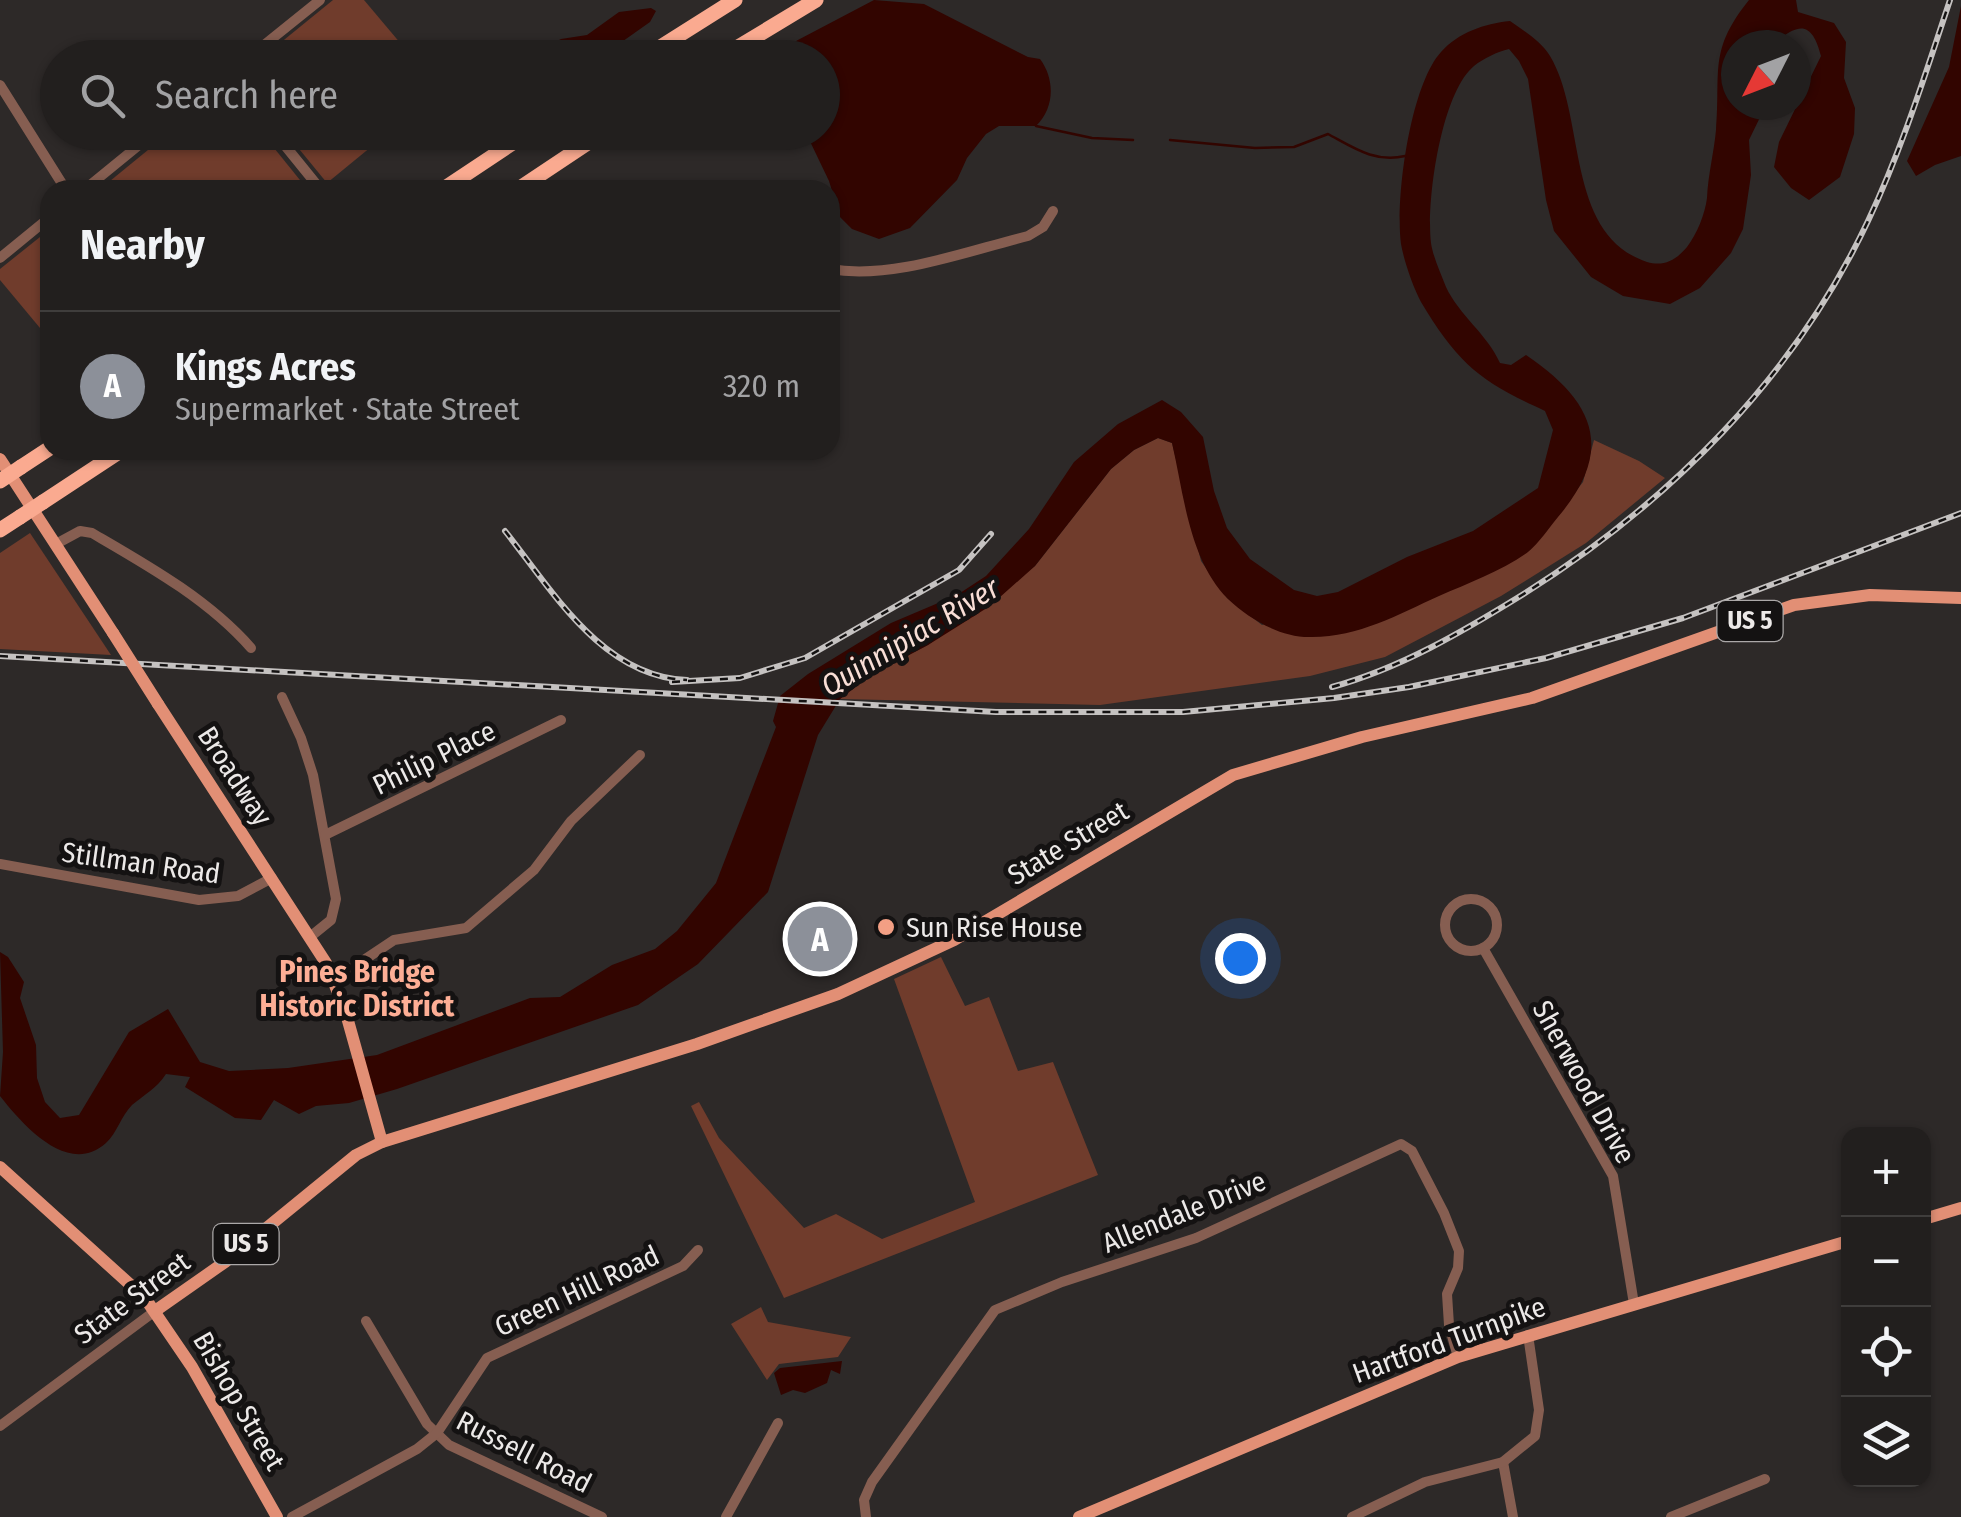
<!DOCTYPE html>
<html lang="en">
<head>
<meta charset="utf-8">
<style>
	:root { --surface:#221f1e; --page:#2a2727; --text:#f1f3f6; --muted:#a2a2a4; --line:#3f3d3c; --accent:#8c9099 }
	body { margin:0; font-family:"Fira Sans Condensed",sans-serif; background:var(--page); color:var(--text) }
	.controls { position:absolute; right:30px; bottom:30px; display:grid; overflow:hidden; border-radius:20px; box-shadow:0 2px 8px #0004 }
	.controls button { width:90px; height:90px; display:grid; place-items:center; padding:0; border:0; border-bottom:2px solid var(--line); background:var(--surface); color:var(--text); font:50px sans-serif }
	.compass { position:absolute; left:1721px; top:30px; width:90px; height:90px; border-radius:50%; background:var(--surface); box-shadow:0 2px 8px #0004; rotate:228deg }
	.you { position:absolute; left:1240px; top:958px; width:35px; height:35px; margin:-25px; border:8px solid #fff; border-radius:50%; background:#1a73e8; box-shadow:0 0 0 15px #1a73e833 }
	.badge { display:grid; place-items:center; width:65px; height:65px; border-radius:50%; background:var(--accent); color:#fff; font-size:32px; font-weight:700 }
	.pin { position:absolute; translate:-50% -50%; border:5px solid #fff; box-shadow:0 2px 10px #0006 }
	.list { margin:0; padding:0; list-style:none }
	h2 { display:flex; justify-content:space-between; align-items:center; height:130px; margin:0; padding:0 40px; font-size:42px }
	h2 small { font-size:32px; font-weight:400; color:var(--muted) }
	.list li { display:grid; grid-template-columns:65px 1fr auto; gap:30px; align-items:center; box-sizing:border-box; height:150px; padding:0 40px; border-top:2px solid var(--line) }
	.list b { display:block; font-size:38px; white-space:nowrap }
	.list p { margin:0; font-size:32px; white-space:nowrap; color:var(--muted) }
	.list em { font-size:32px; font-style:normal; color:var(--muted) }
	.icon { flex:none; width:55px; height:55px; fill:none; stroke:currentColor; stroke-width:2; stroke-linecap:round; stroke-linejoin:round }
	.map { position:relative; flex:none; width:1961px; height:1517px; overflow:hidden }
	.search { position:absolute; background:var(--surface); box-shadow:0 2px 8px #0004; left:40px; top:40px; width:800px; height:110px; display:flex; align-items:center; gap:25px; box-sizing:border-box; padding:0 35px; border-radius:55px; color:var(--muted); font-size:38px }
	.panel { position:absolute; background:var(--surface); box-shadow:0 2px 8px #0004; left:40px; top:180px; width:800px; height:280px; border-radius:30px }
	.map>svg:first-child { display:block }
</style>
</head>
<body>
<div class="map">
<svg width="1961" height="1517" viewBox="0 0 1961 1517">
	<rect width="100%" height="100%" fill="#2d2928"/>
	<!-- green -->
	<g fill="#703c2c">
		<polygon points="333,0 364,0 412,57 263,57"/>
		<polygon points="170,132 262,133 308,190 99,190"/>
		<polygon points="286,133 388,133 327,183"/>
		<polygon points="50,229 50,340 0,280 0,269"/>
		<polygon points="1158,438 1172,443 1201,561 1227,598 1262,625 1530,550 1583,482 1594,440 1639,461 1665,478 1586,543 1501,596 1385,657 1310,676 1100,705 840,699 871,675 928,645 1035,566 1111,469 1134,450"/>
		<polygon points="30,533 111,655 0,649 0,553"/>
		<polygon points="941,957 965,1006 989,997 1018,1071 1053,1062 1098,1175 784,1298 691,1106 699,1102 719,1138 804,1228 836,1214 882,1239 975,1202 894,979"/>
		<polygon points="761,1307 768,1322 851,1337 838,1357 779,1364 767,1380 731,1324"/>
	</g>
	<!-- water -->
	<g fill="#320500">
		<path d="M874,0L924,4L1028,57L1040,59C1055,79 1055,108 1036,126H999L986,134L967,158L957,180L910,228L879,239L852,229L840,217L829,181L806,133L822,132V58L773,57L796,41Z"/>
		<path d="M1749,0H1796L1798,12L1834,23L1846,42L1844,78L1855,108L1854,134L1840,177L1809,200L1791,188L1774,167L1779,142L1821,56C1814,29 1804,19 1780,39L1779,45H1736V105H1766L1749,140L1751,175L1743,229L1731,253L1700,288L1670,304L1623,296L1591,277L1554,231L1546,200L1528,79L1519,61L1509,49C1497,52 1484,58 1474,66C1441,93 1426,202 1431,243C1433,257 1441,274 1446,287C1459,315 1487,334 1500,363L1511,365L1526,355C1594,401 1616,449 1558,517C1549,528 1539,543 1528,552C1502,571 1468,583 1439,596C1397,615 1357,638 1309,637C1280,637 1249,619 1228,599C1189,560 1184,495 1172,443L1158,438L1134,450L1111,469L1035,566L990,606L928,645L871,675L840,699L818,735L768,892L698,964L638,1005L397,1089L349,1103L316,1106L299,1114L274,1100L261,1120L235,1118L185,1087L190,1077L166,1074C156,1089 145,1094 132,1105C121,1116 117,1133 106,1143C68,1177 23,1125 0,1096L3,1052L0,952L8,957L24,982L20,998L36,1045L37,1078L45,1102L60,1118L79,1115L129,1032L168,1009L200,1062L229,1071L288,1068L377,1055L530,998L560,997L612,965L655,949L677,931L716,883L776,727L773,721L780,696L808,674L891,623L957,595L986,576L1029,529L1074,462L1118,424L1162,400L1181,412L1203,437L1214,491L1227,528L1250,559L1294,590L1317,596L1338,592L1407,557L1473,531L1538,488L1553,430L1545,411C1481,382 1458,364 1421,302C1413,287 1404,261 1401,244C1395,199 1410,86 1441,52C1459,32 1484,24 1510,21C1524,31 1541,41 1550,56C1587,118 1564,234 1647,262C1664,267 1676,260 1687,247C1697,234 1705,214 1707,198C1708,175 1714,152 1716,130C1721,71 1708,51 1749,0Z"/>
		<polygon points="1961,6 1961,156 1935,165 1916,176 1907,161 1949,67"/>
		<polygon points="651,8 656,11 650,22 609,51 597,49 591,57 525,57 561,39 587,35 619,12"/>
		<polygon points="842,1361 840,1374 831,1370 827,1383 805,1393 793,1390 781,1395 774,1373 780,1368"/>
	</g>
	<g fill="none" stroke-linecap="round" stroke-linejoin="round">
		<!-- stream -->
		<g stroke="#320500" stroke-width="2.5">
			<polyline points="1036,126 1092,138 1133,140"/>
			<path d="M1170,140L1255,148L1294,147L1328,134C1354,148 1375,163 1405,156"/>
		</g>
		<!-- minor -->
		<g stroke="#865e51" stroke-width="10">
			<polyline points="248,58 320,0"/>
			<polyline points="0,85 66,190"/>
			<polyline points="274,132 321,190"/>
			<polyline points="84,190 155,132"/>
			<polyline points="0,258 50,217"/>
			<path d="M830,269C892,280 967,251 1028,236L1043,227L1053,211"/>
			<path d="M56,544L80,531L92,533C147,565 208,599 251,648"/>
			<polyline points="282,697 301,738 313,775 336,899 331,920 310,937"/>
			<polyline points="325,835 561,720"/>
			<polyline points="0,864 199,900 238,896 272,878"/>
			<circle cx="1471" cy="925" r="26"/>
			<polyline points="1483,948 1613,1176 1634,1304"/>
			<polyline points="334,980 394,940 466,928 534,870 571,821 640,755"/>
			<polyline points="366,1321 427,1424 449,1445 602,1517"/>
			<polyline points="0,1426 155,1311"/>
			<polyline points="1503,1462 1513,1517"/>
			<polyline points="292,1517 417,1449 437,1433 487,1358 683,1266 698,1250"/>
			<polyline points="726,1517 778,1423"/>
			<polyline points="866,1517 864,1500 872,1482 995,1310 1062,1282 1196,1238 1401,1144 1412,1151 1444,1213 1459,1251 1458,1268 1447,1294 1449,1325 1458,1357"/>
			<polyline points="1352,1517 1425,1482 1503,1462 1535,1436 1539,1410 1528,1335"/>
			<polyline points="1671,1517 1765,1479"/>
		</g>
		<!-- major -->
		<g stroke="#e28f75" stroke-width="12">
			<polyline points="0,459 113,633"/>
			<polyline points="158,704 326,963 345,1010 382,1142"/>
			<polyline points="0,1167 145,1298 192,1367 277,1517"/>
			<polyline points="1924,1219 1961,1208"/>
			<polyline points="155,1311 225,1262 356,1155 382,1142 697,1044 838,994 954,940 1233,775 1362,737 1532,698 1794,605 1870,595 1961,598"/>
			<polyline points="1079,1517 1458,1357 1848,1241"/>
		</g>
		<!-- highway -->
		<g stroke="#faaa90" stroke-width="15">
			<polyline points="643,58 735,0"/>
			<polyline points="720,58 816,0"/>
			<polyline points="442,190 529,132"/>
			<polyline points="517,190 604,132"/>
			<polyline points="21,467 50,448"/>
			<polyline points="43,502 122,450"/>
			<polyline points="0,530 20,517"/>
		</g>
		<!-- rail casing -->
		<g stroke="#c5c2c1" stroke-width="6">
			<g id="rail">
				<path d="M505,531C552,590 602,677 687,680"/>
				<polyline points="0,656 996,712 1183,712 1334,698 1409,687 1546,658 1683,618 1961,513"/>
				<polyline points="672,682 740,678 805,658 959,570 991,534"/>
				<path d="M1332,687C1401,668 1462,632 1522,595C1669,503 1794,378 1868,221C1902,149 1925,75 1950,0"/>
			</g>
		</g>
		<!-- rail -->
		<use href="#rail" stroke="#141212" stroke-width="2.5" stroke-dasharray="8" stroke-linecap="butt"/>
		<!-- major-bridge -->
		<polyline stroke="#e28f75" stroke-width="12" points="113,633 158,704"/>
		<!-- highway-bridge -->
		<g stroke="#faaa90" stroke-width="15">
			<polyline points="0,481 21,467"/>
			<polyline points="20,517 43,502"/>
		</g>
	</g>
	<!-- markers -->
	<circle fill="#f39f84" stroke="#141212" stroke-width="4" cx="886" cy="927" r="10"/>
	<g text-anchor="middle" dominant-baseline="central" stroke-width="10" stroke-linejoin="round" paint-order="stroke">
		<!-- shield labels -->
		<g fill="#141212" stroke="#aba8a8" stroke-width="2.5">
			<rect x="1717.5" y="601" width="65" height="40" rx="8"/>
			<rect x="213.5" y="1224" width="65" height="40" rx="8"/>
		</g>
		<g font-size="25" font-weight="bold" fill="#ece9e8">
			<text x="1750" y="621">US 5</text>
			<text x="246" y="1244">US 5</text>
		</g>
		<!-- street labels -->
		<g font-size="28" fill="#ece9e8" stroke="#141212">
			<text transform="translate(434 758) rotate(-26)">Philip Place</text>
			<text transform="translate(235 776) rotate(57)">Broadway</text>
			<text transform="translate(1068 843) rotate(-31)">State Street</text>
			<text transform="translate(141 863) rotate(8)">Stillman Road</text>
			<text transform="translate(1584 1082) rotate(61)">Sherwood Drive</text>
			<text transform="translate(1184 1212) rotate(-22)">Allendale Drive</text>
			<text transform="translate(577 1291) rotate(-25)">Green Hill Road</text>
			<text transform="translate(132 1298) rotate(-36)">State Street</text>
			<text transform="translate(1449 1340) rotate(-20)">Hartford Turnpike</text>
			<text transform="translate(239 1401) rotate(60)">Bishop Street</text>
			<text transform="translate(524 1452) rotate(27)">Russell Road</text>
		</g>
		<!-- poi labels -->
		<g font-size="28" fill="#ece9e8" stroke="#141212" text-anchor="start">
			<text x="906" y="927">Sun Rise House</text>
		</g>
		<!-- water labels -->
		<g font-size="30" font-style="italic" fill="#f8ded6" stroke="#141212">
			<text transform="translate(910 637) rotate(-31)">Quinnipiac River</text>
		</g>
		<!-- neighbourhood labels -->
		<g font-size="30" font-weight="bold" fill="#fdae95" stroke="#141212">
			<text x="357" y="972">Pines Bridge<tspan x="357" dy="34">Historic District</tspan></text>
		</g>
	</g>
</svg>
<div class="controls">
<button>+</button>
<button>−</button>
<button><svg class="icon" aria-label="locate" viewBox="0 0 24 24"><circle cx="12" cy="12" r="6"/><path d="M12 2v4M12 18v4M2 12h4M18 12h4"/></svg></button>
<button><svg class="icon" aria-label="layers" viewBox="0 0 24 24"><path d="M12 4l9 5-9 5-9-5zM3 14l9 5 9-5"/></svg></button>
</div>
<svg class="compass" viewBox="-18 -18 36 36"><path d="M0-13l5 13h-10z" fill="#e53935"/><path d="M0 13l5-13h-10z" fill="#a2a2a4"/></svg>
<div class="you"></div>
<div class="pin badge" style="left:820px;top:939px">A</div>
<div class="search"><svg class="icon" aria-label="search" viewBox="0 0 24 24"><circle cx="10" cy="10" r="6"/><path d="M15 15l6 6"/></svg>Search here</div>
<section class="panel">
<h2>Nearby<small></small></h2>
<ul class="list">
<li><span class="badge">A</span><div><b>Kings Acres</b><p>Supermarket · State Street</p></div><em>320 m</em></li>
</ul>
</section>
</div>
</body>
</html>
